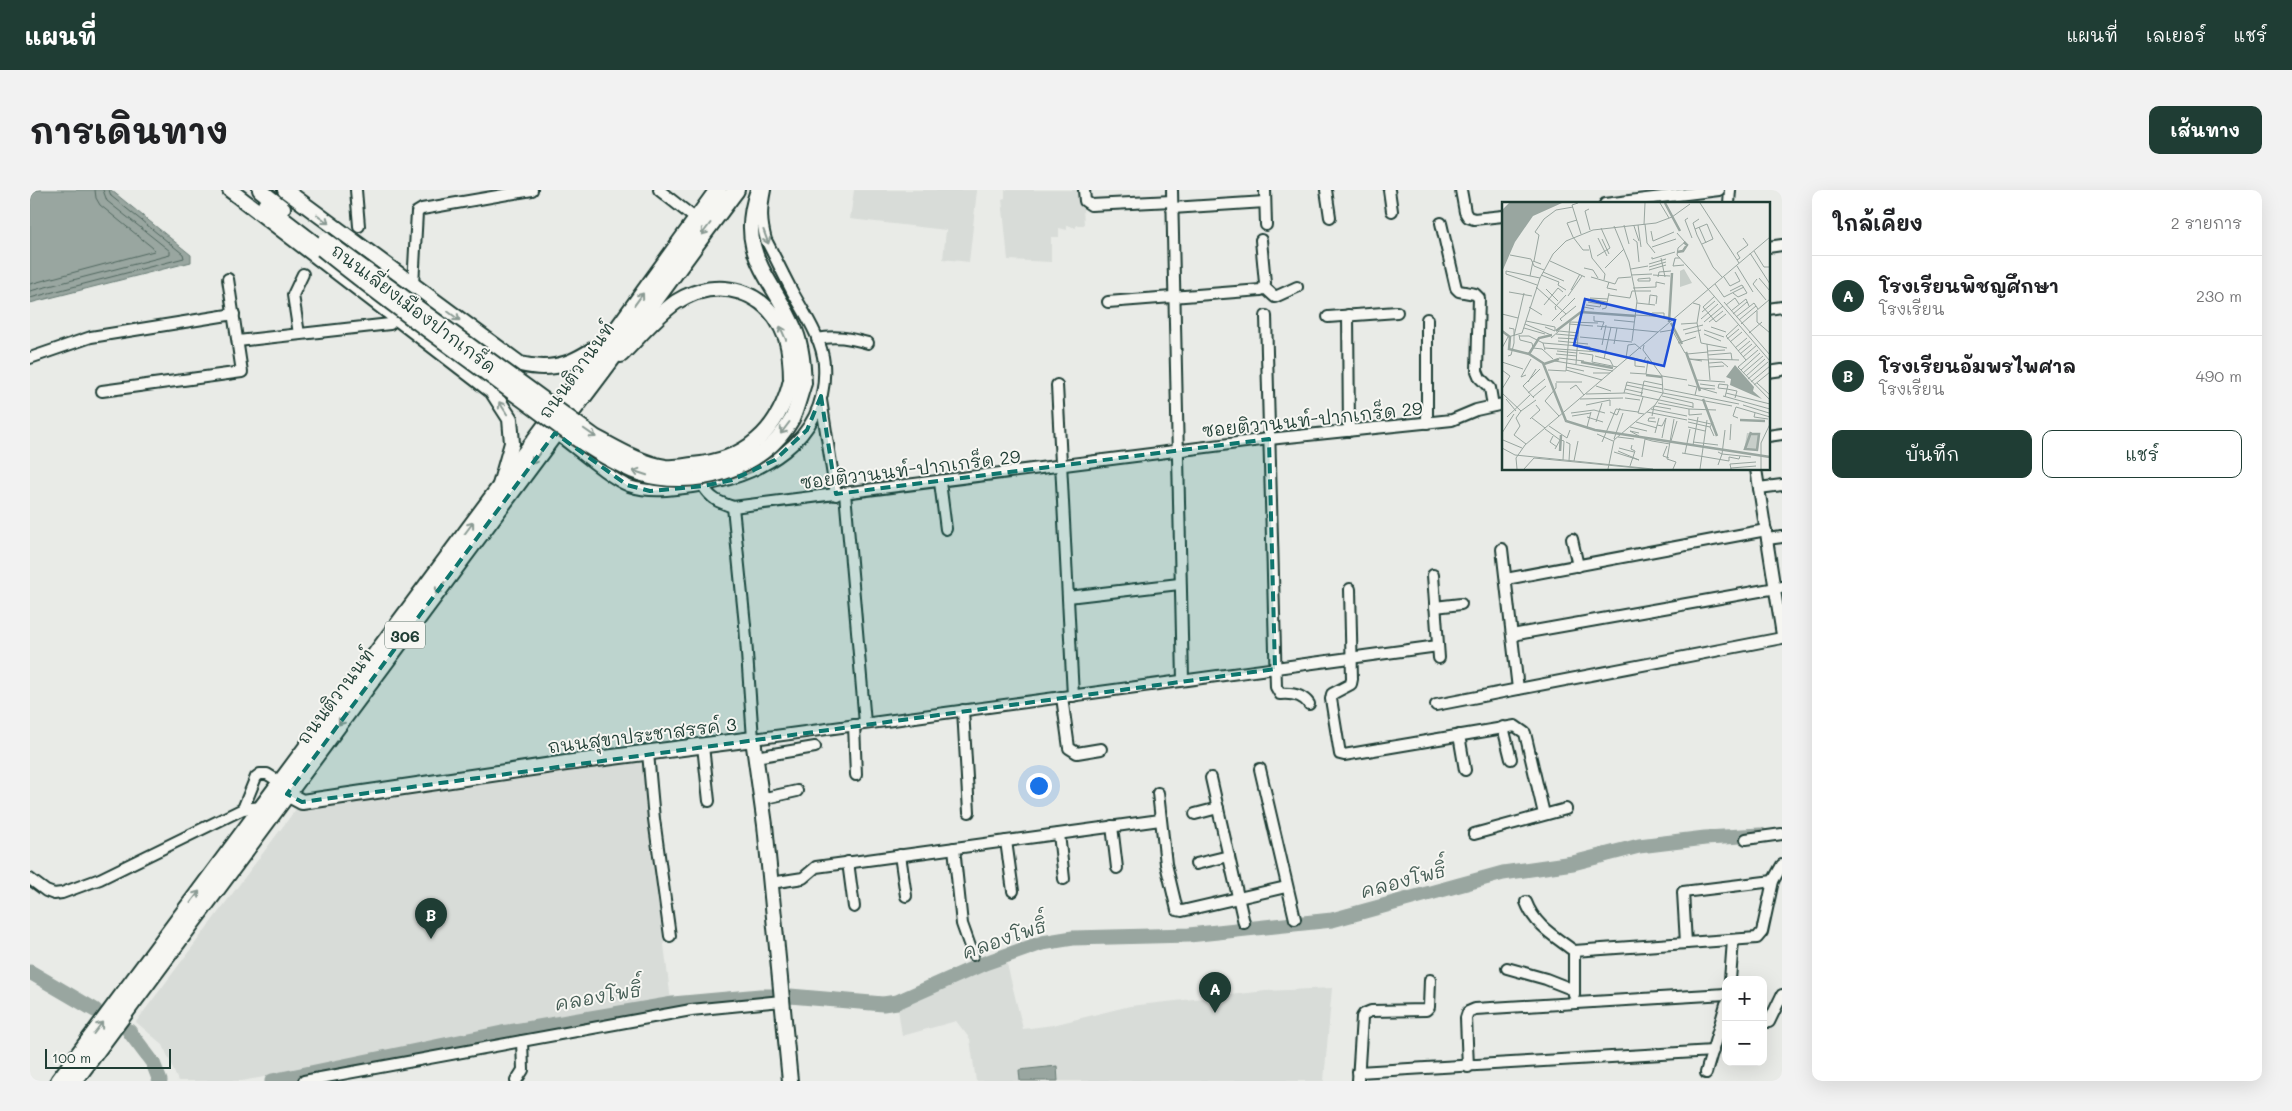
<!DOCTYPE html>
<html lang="th">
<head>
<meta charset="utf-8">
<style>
	:root { --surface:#fff; --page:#f2f2f2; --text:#202124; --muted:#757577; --line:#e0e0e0; --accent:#1f3d34 }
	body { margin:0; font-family:Mali,"Playpen Sans Thai",sans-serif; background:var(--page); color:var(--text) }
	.controls { position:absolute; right:15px; bottom:15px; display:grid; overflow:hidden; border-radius:10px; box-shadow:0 5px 20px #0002 }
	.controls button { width:45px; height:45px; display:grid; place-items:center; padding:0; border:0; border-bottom:1px solid var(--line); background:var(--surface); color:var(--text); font:25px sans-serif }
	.scale { position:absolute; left:15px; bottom:12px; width:126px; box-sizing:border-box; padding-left:5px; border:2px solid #1f3d34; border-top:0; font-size:14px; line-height:18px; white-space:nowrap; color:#1f3d34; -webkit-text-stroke:4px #f6f6f2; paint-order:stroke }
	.you { position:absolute; left:1008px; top:595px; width:18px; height:18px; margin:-12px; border:4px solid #fff; border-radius:50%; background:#1a73e8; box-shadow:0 0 0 8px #1a73e833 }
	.badge { display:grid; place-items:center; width:32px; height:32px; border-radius:50%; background:var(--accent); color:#fff; font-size:16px; font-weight:700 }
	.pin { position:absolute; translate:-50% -41px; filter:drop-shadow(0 1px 2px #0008) }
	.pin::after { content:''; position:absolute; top:26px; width:18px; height:15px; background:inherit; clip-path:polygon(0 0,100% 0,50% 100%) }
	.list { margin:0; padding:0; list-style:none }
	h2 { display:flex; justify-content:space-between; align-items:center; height:65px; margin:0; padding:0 20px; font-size:21px }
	h2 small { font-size:16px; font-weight:400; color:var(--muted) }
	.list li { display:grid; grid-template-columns:32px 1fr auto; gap:15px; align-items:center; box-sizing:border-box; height:80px; padding:0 20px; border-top:1px solid var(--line) }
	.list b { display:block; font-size:19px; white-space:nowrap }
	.list p { margin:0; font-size:16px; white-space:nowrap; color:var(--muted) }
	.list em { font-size:16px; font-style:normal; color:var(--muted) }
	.actions { display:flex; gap:10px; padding:15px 20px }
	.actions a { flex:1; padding:11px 0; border:1px solid var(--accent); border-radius:10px; text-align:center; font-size:18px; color:var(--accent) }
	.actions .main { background:var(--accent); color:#fff }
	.map { position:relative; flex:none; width:1752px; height:891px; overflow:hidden; border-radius:10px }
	header { display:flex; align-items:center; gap:30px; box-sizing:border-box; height:70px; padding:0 25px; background:var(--accent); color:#fff }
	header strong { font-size:24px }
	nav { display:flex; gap:28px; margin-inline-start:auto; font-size:18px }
	.intro { display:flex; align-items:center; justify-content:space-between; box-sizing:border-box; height:120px; padding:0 30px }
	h1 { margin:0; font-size:35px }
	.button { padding:12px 22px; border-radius:10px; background:var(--accent); color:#fff; font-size:18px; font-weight:700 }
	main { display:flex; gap:30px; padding:0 30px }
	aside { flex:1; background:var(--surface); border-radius:10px; box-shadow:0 5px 20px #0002 }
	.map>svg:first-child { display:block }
</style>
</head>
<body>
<header>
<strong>แผนที่</strong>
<nav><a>แผนที่</a><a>เลเยอร์</a><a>แชร์</a></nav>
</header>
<div class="intro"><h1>การเดินทาง</h1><a class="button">เส้นทาง</a></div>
<main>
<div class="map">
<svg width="1752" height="891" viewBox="0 0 1752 891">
	<rect width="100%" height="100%" fill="#e9ebe7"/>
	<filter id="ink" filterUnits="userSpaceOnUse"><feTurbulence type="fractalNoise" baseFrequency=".02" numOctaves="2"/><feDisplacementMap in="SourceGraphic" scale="10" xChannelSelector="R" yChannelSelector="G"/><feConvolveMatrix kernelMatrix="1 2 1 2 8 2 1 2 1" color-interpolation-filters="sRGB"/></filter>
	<g filter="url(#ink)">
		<!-- built -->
		<g fill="#d8dcd8">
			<polygon points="824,0 947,0 939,72 913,69 916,40 820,29"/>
			<polygon points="975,0 1052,0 1054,35 1046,35 1046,38 1037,35 1037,40 1029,38 1029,47 1021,47 1021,72 978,70 972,9 975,8"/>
			<polygon points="611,569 641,811 212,891 148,891 133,855 106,832 266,619"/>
			<polygon points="975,766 993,839 1023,835 1100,816 1236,801 1302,798 1294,891 946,891 940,849 926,831 872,846 867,812"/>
		</g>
		<!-- water -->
		<g fill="#99a6a0" stroke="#687c75">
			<polygon points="0,0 81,0 161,65 161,72 0,113"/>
			<polygon points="1027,876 1028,891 990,891 989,880"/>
		</g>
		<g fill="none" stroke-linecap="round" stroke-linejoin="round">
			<!-- shore -->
			<g stroke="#50675f" stroke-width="1">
				<polyline points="0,94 124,61 123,58 70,15 66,8 65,0"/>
				<polyline points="0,101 140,65 140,61 77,11 73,0"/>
				<polyline points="0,108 154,68 153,64 81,6 79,0"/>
			</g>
			<!-- river -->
			<g stroke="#99a6a0" stroke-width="15">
				<polyline points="0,782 65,820"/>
				<polyline points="99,841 123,873 130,891"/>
				<polyline points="242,891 472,843 643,814 730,806 760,806 853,814 867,812 955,773 1012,753 1043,748 1159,745 1302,730 1473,683 1543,673 1609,656 1675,648 1731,645"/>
			</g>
			<!-- street casing -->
			<g stroke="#1f3d34" stroke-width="14">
				<g id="street">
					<polyline points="326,0 329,36"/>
					<polyline points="629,0 666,29"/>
					<polyline points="1054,0 1055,11 1061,15 1142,11"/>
					<polyline points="1142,0 1153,490"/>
					<polyline points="1235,0 1236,35"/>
					<polyline points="1296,0 1300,27"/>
					<polyline points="1359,0 1362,21"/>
					<polyline points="1431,0 1435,22 1438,27 1444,29 1473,26"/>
					<polyline points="1575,14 1689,0"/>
					<polyline points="1699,14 1700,0"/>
					<polyline points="1142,18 1235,12"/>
					<polyline points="1411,33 1426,98 1429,101 1445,104 1449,108 1447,181 1450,188 1460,198 1463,216"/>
					<polyline points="1738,57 1752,55"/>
					<polyline points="383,95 387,22 392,19 502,0"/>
					<polyline points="1234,97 1245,107 1267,97"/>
					<polyline points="1078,112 1231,100 1234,97 1235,93 1231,50"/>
					<polyline points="1738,119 1752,117"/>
					<polyline points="1318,125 1319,241"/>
					<path d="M1236,126L1246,497L1250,504C1261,503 1272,504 1279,514"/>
					<polyline points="1298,127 1367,122"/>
					<polyline points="1397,129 1397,233"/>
					<polyline points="269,144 263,105 273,84"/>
					<path d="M787,149C806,145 819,148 838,153"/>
					<polyline points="208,151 360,134 365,128"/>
					<polyline points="0,168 61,147 204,124"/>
					<polyline points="1738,182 1752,180"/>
					<polyline points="1027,195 1043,506"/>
					<polyline points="72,201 212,182 198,89"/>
					<polyline points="791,210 806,305"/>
					<path d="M525,243C543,256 580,289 599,296C620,303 641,300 662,297C729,288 799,252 794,174C792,148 774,123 762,101C753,84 745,67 736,50C731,32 731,19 735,0"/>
					<polyline points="1738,246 1752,244"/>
					<polyline points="1726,279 1752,445"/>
					<polyline points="910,292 916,339"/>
					<path d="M673,296C681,309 688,312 703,317L1239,249L1422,230L1446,220L1473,214"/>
					<polyline points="1729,298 1752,295"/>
					<polyline points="815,303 835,533"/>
					<polyline points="703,317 715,435 723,549 1408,456"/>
					<polyline points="1542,349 1548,376"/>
					<polyline points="1737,349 1752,347"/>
					<polyline points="1472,359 1488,499"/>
					<polyline points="1403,385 1409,468"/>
					<polyline points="1476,389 1736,340"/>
					<polyline points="1320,399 1322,489 1321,494 1302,504 1301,509 1310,564 1314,565 1485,536 1495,543 1514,624"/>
					<polyline points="1038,407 1149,394"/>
					<polyline points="1405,417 1431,414"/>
					<polyline points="1482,445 1752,397"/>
					<polyline points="1032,507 1039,558 1047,563 1071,559"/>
					<polyline points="1406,515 1752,448"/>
					<polyline points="933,520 939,622"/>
					<polyline points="824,535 826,585"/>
					<polyline points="1473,537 1481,569"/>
					<polyline points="1429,545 1435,580"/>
					<polyline points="673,556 679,611"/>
					<polyline points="618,563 624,629 640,746"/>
					<polyline points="725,567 785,557"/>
					<polyline points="1230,579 1265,729"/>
					<polyline points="1181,588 1214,733"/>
					<polyline points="1128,603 1136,674 1147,720 1152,721 1256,697"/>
					<polyline points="731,609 767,601"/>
					<polyline points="213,619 226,587 230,584 237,584 250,592"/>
					<polyline points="1165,624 1188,618"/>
					<polyline points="1082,636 1087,678"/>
					<polyline points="1029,644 1034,689"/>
					<polyline points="1444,644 1536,619"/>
					<polyline points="1716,649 1752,644"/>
					<polyline points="976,651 983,701"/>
					<polyline points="924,658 932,734 943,765"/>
					<polyline points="870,665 876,706"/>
					<polyline points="818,672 824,717"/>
					<polyline points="1166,674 1199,666"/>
					<polyline points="0,689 16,701 24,704 32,703 70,689 213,619 232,617"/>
					<polyline points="741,693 773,688 786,677 1130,630"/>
					<path d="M1496,712C1505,736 1524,746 1544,761L1727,748L1732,742L1743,691L1752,675"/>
					<polyline points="1656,753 1653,702 1743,691"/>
					<polyline points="1544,761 1544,805"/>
					<polyline points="1477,778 1516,789 1544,800"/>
					<polyline points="1700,790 1703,750"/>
					<polyline points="1739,832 1752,805"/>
					<polyline points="1438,877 1436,828 1438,822 1445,819 1696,804"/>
					<polyline points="1328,882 1683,861"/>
					<polyline points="1676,883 1696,814"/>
					<polyline points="274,891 661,820 752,811"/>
					<polyline points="486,891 493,880 492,851"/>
					<polyline points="1328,891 1332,827 1334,824 1341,821 1396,820 1399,817 1400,790"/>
				</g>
			</g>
			<!-- secondary casing -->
			<g stroke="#1f3d34" stroke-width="18">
				<g id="secondary">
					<polyline points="200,0 462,201 480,229 482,253 470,295"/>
					<polyline points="230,0 253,18"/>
					<path d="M255,0L490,174C528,183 546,171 576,151"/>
					<path d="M728,0C705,64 743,87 765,140C772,157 773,175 774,193"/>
					<polyline points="235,15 292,59"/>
					<path d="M591,165C608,148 626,126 646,112C689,85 738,100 756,148C760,162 761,176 761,190"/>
					<polyline points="257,604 272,612 536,573 723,549 735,635 760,891"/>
				</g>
			</g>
			<!-- primary casing -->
			<g stroke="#1f3d34" stroke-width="20">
				<g id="primary">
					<polyline points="29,891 581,148 688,0"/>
					<path d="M44,891L525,243C587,164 645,81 706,0"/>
				</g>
			</g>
			<!-- street -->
			<use href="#street" stroke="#f6f6f2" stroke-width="10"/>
			<!-- secondary -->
			<use href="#secondary" stroke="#f6f6f2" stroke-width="14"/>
			<!-- primary -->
			<use href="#primary" stroke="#f6f6f2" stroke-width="16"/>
			<!-- secondary-bridge casing -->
			<g stroke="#1f3d34" stroke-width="18" stroke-linecap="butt">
				<g id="secondary-bridge">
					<path d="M295,50L565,247C588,259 610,273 635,277C644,278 654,276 662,275C715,271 749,241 761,190"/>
					<path d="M292,59C353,109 418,154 482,202C516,226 548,253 585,272C593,276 601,281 609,283C662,300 733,281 762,229C767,218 770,205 774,193"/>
				</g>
			</g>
			<!-- secondary-bridge -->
			<use href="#secondary-bridge" stroke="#f6f6f2" stroke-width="14"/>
		</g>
		<!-- one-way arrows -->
		<defs><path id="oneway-shaft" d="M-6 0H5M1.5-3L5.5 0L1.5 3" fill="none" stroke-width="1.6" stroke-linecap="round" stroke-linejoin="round" transform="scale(1.25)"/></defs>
		<g stroke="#8a9a93">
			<use href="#oneway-shaft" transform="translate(293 29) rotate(37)"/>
			<use href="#oneway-shaft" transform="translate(676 39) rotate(127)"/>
			<use href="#oneway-shaft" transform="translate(736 47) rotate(70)"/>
			<use href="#oneway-shaft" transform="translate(609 109) rotate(-54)"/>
			<use href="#oneway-shaft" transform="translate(424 126) rotate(37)"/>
			<use href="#oneway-shaft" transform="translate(753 143) rotate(-114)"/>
			<use href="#oneway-shaft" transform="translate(473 218) rotate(-123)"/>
			<use href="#oneway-shaft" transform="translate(755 238) rotate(127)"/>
			<use href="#oneway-shaft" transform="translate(560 243) rotate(35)"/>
			<use href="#oneway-shaft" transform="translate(506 268) rotate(127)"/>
			<use href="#oneway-shaft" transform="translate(610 283) rotate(-162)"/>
			<use href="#oneway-shaft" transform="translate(716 284) rotate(159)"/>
			<use href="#oneway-shaft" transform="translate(439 338) rotate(-53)"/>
			<use href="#oneway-shaft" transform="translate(410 398) rotate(127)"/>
			<use href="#oneway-shaft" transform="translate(313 529) rotate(126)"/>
			<use href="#oneway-shaft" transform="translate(165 707) rotate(-53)"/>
			<use href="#oneway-shaft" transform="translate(68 838) rotate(-53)"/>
		</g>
	</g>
	<!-- marked area -->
	<path fill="#0f766e" fill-opacity="0.2" stroke="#0f766e" stroke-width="4" stroke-dasharray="10 6" stroke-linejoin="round" d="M791,206L806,304L1239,249L1245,479L272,612L257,604L525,243L597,295L620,301L673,296L702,290L745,270L777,240Z"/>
	<g text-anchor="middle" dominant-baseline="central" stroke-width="4" stroke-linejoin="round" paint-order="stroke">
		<!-- shield labels -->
		<rect fill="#f6f6f2" stroke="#60746d" stroke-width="1" x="355" y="431.5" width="40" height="27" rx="4"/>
		<g font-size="16" font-weight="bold" fill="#1f3d34">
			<text x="375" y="445">306</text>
		</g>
		<!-- street labels -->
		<g font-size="18" fill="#1f3d34" stroke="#f6f6f2">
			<text transform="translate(384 118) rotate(37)">ถนนเลี่ยงเมืองปากเกร็ด</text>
			<text transform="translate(546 180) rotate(-54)">ถนนติวานนท์</text>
			<text transform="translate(1282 229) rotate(-6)">ซอยติวานนท์-ปากเกร็ด 29</text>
			<text transform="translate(880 279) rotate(-7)">ซอยติวานนท์-ปากเกร็ด 29</text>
			<text transform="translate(305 506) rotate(-53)">ถนนติวานนท์</text>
			<text transform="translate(612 545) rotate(-7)">ถนนสุขาประชาสรรค์ 3</text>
		</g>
		<!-- water labels -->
		<g font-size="19" font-style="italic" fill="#445c54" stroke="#f6f6f2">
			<text transform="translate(1373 690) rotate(-15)">คลองโพธิ์</text>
			<text transform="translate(974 748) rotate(-19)">คลองโพธิ์</text>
			<text transform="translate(568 806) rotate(-10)">คลองโพธิ์</text>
		</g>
	</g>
	<!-- overview -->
	<g transform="translate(1472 12)">
		<rect width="268" height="268" fill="#e9ebe7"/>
		<path d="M182,67L190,81L178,85V69ZM245,231H258L256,248H242Z" fill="#c7cec9"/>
		<path d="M7,1H60L31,14L13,40L0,70V8ZM233,163L252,185L251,189L260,197L228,183L229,177L224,175Z" fill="#99a6a0"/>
		<path fill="none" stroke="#99a6a0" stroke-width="2.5" d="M163,1L178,29M175,50L181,49L185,43L182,40M167,120L170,71M169,121L180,142M0,129L8,135L7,147L27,152L41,161L64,219L93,228L268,255M54,129L79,110L134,114M184,150L198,189M27,152L37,136L50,133M79,160L111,166M42,162L57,157M144,173L160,175M201,197L215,234M238,218L263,219M248,232H257L255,248L243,247L249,230M58,249L59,233"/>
		<path fill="none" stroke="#98a59f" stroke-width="1" d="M76,1L70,3L79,32M158,1L167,16M198,1L237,61M87,7L83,9L88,28M186,16L183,18L190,36M197,17L191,21L195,33L211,65L220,75M143,22L145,41L153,51M122,23L127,42M136,23L139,45M142,23L143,1M112,24L127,60L135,99L130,139M132,24L137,39M197,25L204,41M193,27L205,22L211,37L200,42M149,29L151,39L172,30M175,31L183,40L176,46L175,53L206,87M71,35L65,21L75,18M71,35L81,48H87M96,36L105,54M100,37L107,52M131,37L135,40L137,60M87,43L90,56L103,72L102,78M150,45L174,37M252,49L262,65H268M248,51L268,82M8,53L29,57L32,64L42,68M95,54L108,46L99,26M150,55V57L173,50M159,56L163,75M178,56H173L171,64L182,63M235,58L238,56L235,51L246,43L241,36M32,59L37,33L33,30L42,17L54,8L71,5M48,59L83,75M147,62L164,57M235,64L251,90M147,65L164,60M82,66L91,68L96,76M103,66L122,47M129,67L146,64M147,68L164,63M41,70L62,79M39,73L57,80L56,83L64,88M129,73L150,72M151,73L168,74M28,74L31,59L39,62M89,75L113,82L116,76L129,75M156,75L157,70L169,69M222,75L228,84L238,79L233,70M148,76V79H136V77ZM257,76L268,89M255,77L251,82L264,98M107,80L105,86L115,88M213,82L222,95L242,85M35,83L4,72V69L38,76M34,85L64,112M131,86L154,85V80L163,82M44,87L56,99M206,87L268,159M69,88L78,72M228,89L240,83L245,91L236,95L231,91M7,90L30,94M107,93L128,96L130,89H149M66,94L80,74M213,94L201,105L214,120L224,112M88,96L106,97M88,97L105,100M86,100L104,103M222,100L268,153M135,101L153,103M191,101L198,103L195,121L199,141L225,146M147,102L148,93L155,94L154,102M42,103L56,86L61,90M84,103L98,105L99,102M224,103L233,96L237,102M27,105L40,113M100,107L104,106L107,91M54,108L53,105L64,93M229,109L244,97L247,104M255,109V120L268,131M82,110V105L92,107M200,110L213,99M0,112L16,116M231,112L245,100M133,113L166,115M92,114V119L102,120L99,128M147,114L150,111H162V115M234,115L252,101L256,107M199,117L216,102M112,118L132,120M237,118L254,104M24,119L53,125V129L43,125M50,119L73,96M60,119L58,117L74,104M202,120L221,104M207,120L221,109M23,122L49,133M67,122L91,124M179,122L195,121M237,122L224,134L244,158M239,122L268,97M95,124L156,130M209,125L224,130M22,126L43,132M181,128L201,123M202,128L222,135M158,130L170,128L183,151M247,131L260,120M54,132L76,134M183,132L199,128M202,132L219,139M17,133L18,138L30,141L31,146L40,147L51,157M12,134L22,91M17,134H27L41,141M78,135L130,140M49,136L57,129L77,131M56,136L76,137M225,137L237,127M56,139L86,142M228,140L240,130M176,141L194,135M112,142L115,126M205,142L208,178M100,143L104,123M0,146L6,135L20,131L38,76L51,52L64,39L91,28L154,21L170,15L188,2M43,146L97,150M233,146L245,136M43,148L41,141L88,145V149M256,148L236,165L268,198M55,149L75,151M206,149L223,148M236,149L248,139M77,151L91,153L90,160L115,165M54,152L75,154M185,152L206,150M238,152L250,142M206,153L229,151L230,158M6,154L9,153L12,141V127L7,126M93,154L108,158L111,164M128,155L142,159L144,155M241,155L255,143M57,156L82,159M124,156L126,143L133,142L139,147M102,157L109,125M207,157L237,158M133,158V164L143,165M53,159L111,169M200,159L187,157L207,158M0,160L21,167M207,161L220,160L226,165M74,162L77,120M64,165L82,169M207,165L222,164M0,168L8,174L0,187M46,168L64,169L68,120L96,121M64,168L100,178M239,168L258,151M91,171H108M128,171L144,172L146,158M241,171L261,154M24,173L19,175L29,157M160,174L185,178M244,174L263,157M246,177L266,160M195,178L223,180M26,180L34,167M54,180H80M249,180L268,164M54,181V186L43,199L57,214M255,181L268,193M198,182L213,184M124,183L161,191M186,183L195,185L193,193M252,183L268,170M94,184L109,189M68,187L74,183L82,193M123,187L141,191M162,187L237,202M213,187L198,186L215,191M0,191L19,209L14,216L18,224L12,233L24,242M26,191L43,177M122,191L125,180L161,187M161,191L230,204M224,191L268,202M84,192L124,191L191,205M139,194L142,179L161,183M160,194L191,201V206M221,194L268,207M31,195L44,184M141,195L136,211L142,212M223,195L226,183L217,182L216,186L225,187L235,189L233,196M32,196L21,184L38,167M123,196L138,198M4,197L14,209M78,197L121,196M156,201L187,207M84,203L108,198V204M241,203L267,211M149,207L185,214M19,209L34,198M108,210L115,213L118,206M145,210L185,218M69,211L92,208L103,211M253,211L252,215L266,217M200,212L187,213V207L214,208M70,214L89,211M150,214L152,204L169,207M5,215L28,193M85,215L101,220M30,216L43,226M153,216H147L146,219L154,220M236,216L231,214L234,205L268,215M28,217L38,208L34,203M186,217L209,222M94,220L100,201M134,220L155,226M186,220L208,225M211,220L208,225L212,234M155,223L160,224L164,216L160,236M47,224L65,236L68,228M85,225L89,210M128,225L145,229M186,225L203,229M43,227L58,238L53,247M223,228L220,252L249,255M0,231L12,212M153,231L157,216M95,232L111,239M51,234L48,240L55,245M137,234L128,229L137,231M116,235L132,237M112,237L121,211M1,238L20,246M59,238L62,239L61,258M228,238L229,222M150,239L168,242M169,239L175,219M64,240L68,242L67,259M100,240L114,207L136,210M191,240L216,243M191,243L196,215M165,244L161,254L167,256M0,246L13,253L151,267M117,246L132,250M112,250L137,258L116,249M180,251L227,259V255L237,257L238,254M183,251L188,227M140,255L143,237L150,239M72,259L76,239M216,263L220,252L216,250M128,264L133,249L129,247L130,243M229,266L254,264M15,267L14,256L23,243L268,35M22,267L32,256L146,267M106,267L112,238L153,203L161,191L160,174L141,148L142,143M171,267L174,260L165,257L172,217M198,267L205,218M229,267L228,262L254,260M259,267V241L268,222"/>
		<path fill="#1d4ed8" fill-opacity="0.15" stroke="#1d4ed8" stroke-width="2.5" d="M83,97L173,118L162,164L72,143Z"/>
		<rect width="268" height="268" fill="none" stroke="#1f3d34" stroke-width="2.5"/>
	</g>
</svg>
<div class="controls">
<button>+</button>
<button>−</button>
</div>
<div class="scale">100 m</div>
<div class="you"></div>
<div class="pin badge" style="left:1185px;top:823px">A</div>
<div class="pin badge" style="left:401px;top:749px">B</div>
</div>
<aside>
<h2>ใกล้เคียง<small>2 รายการ</small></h2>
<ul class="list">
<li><span class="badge">A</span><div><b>โรงเรียนพิชญศึกษา</b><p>โรงเรียน</p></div><em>230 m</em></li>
<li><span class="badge">B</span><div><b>โรงเรียนอัมพรไพศาล</b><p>โรงเรียน</p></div><em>490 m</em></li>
</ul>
<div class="actions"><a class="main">บันทึก</a><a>แชร์</a></div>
</aside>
</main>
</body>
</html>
